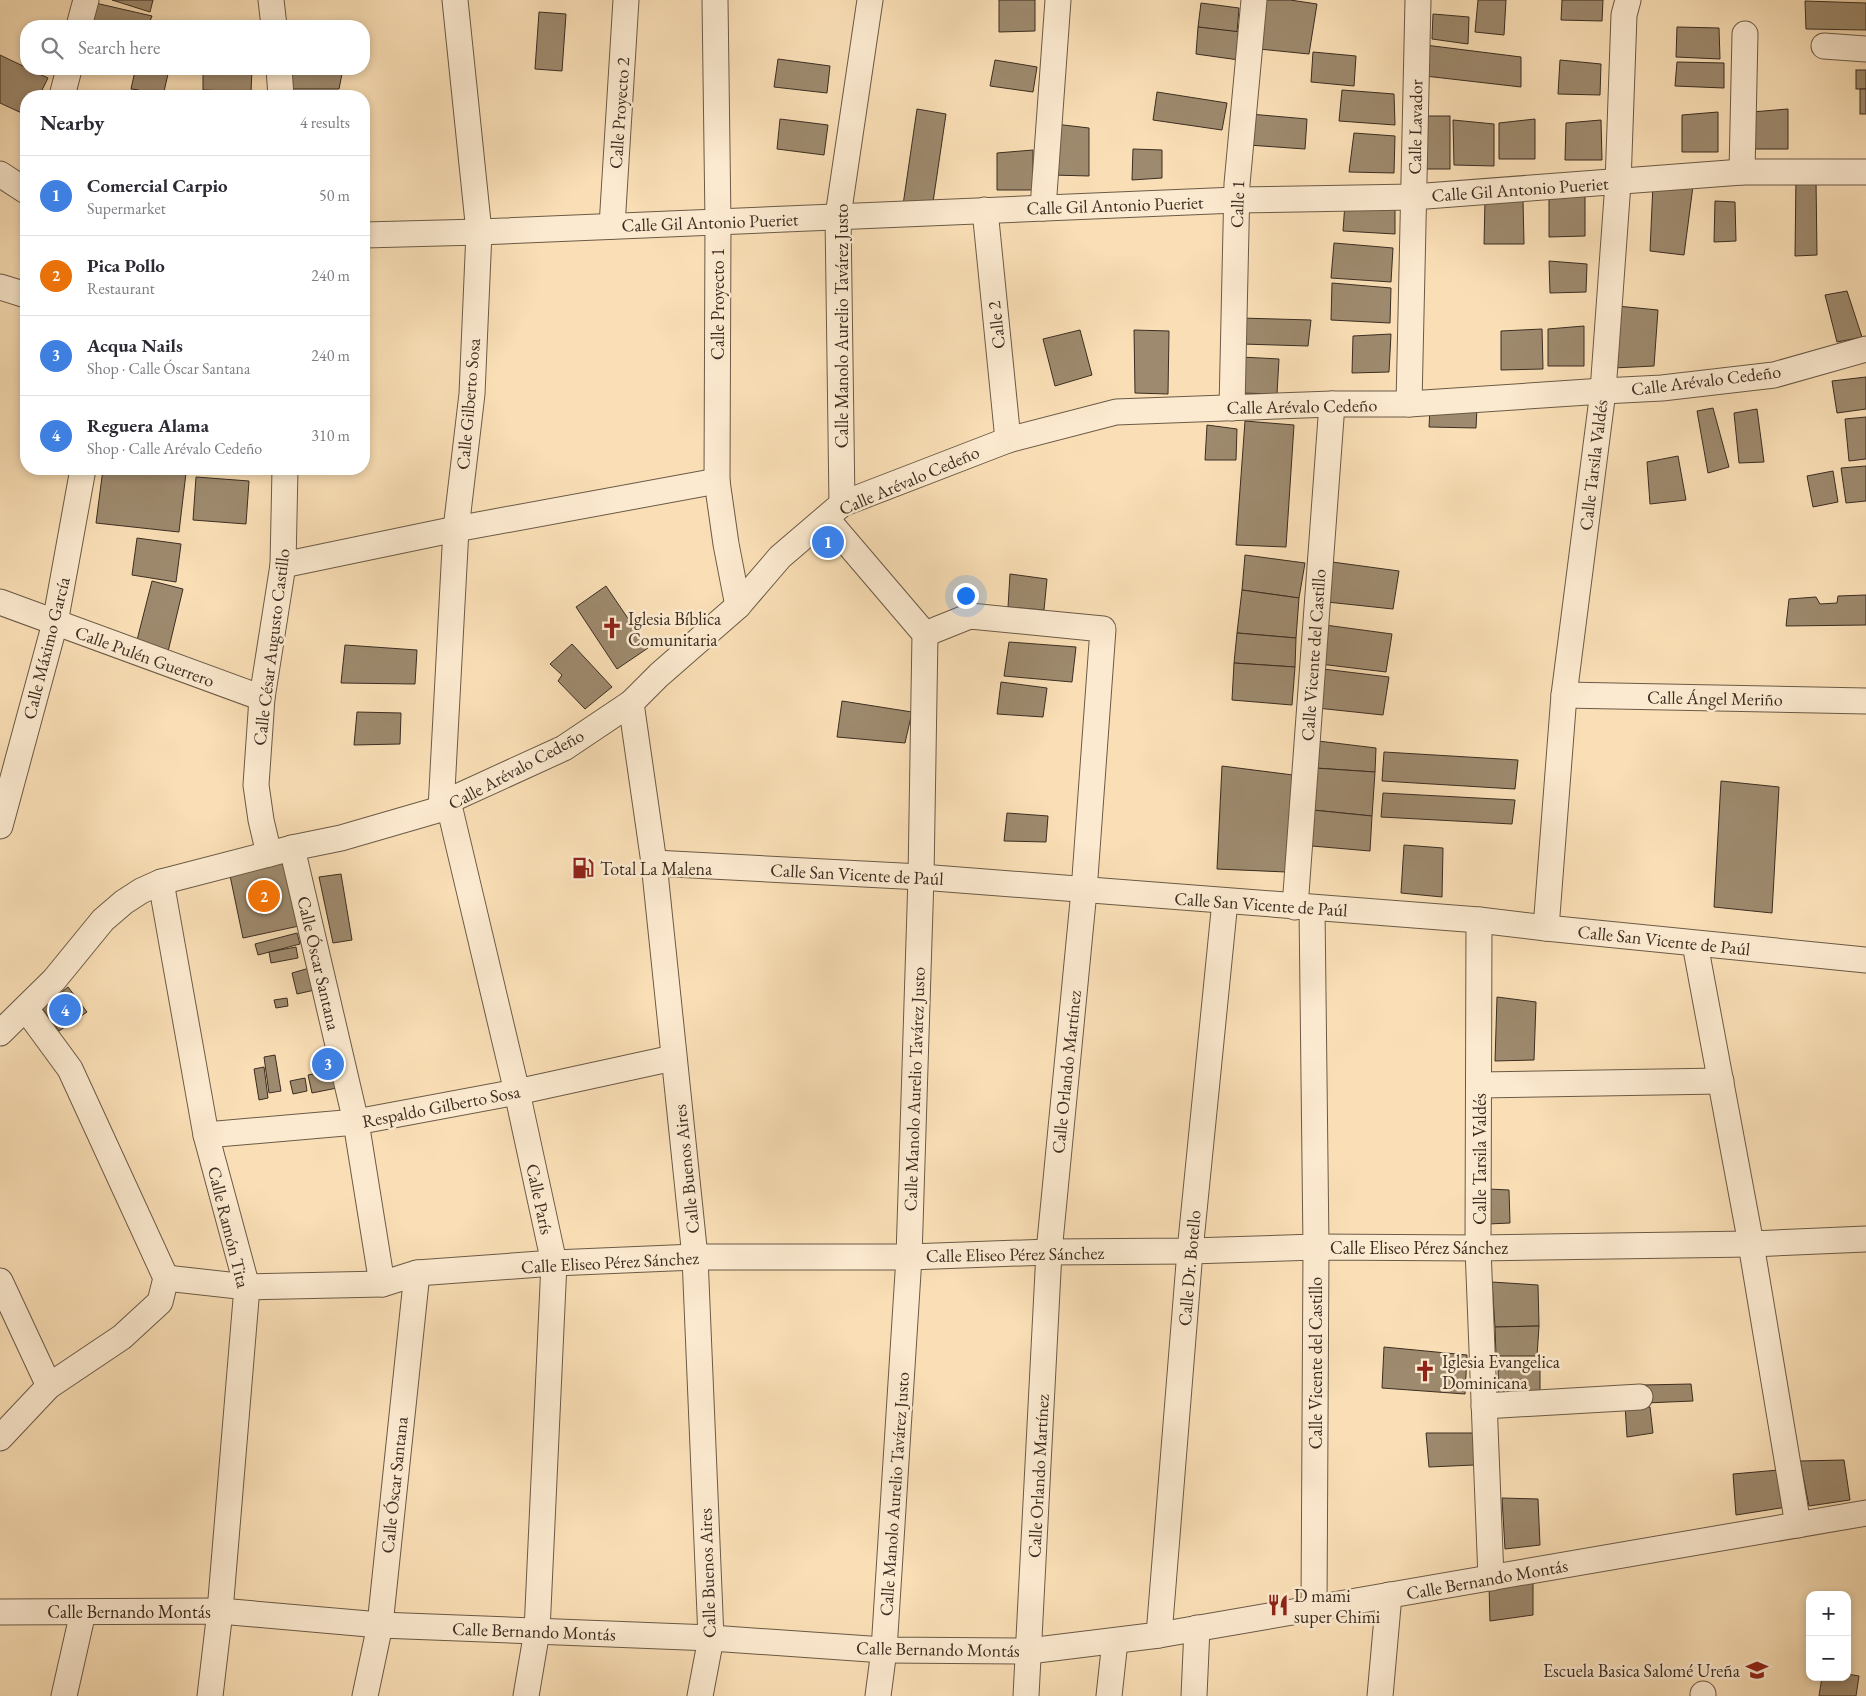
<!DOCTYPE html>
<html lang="en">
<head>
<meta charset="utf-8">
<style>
	:root { --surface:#fff; --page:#f7f7f7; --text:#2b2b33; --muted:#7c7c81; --line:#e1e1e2; --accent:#8f2418 }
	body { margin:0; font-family:"EB Garamond",serif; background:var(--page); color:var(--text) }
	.controls { position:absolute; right:15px; bottom:15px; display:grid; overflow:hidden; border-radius:10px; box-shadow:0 2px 8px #0003 }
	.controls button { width:45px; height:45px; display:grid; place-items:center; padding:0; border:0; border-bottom:1px solid var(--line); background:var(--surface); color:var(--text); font:25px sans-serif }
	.you { position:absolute; left:965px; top:595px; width:18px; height:18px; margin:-12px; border:4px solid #fff; border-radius:50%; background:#1a73e8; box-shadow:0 0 0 8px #1a73e833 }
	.badge { display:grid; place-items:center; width:32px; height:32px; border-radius:50%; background:var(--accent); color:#fff; font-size:16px; font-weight:700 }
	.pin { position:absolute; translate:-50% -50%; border:2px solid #fff; box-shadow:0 1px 5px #0006 }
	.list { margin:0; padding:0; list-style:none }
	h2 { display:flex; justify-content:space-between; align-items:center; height:65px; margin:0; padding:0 20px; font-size:21px }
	h2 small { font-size:16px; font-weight:400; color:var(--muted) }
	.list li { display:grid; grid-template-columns:32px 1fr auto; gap:15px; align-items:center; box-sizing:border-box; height:80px; padding:0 20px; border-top:1px solid var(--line) }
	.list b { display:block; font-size:19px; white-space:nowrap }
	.list p { margin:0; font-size:16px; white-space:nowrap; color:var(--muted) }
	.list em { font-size:16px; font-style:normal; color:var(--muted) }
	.icon { flex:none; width:28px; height:28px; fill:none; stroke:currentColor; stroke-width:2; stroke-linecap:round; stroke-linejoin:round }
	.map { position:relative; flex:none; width:1866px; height:1696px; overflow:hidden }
	.search { position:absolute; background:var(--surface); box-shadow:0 2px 8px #0003; left:20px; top:20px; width:350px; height:55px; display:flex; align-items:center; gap:12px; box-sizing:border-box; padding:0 18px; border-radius:20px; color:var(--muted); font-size:19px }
	.panel { position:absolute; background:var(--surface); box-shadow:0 2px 8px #0003; left:20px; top:90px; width:350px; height:385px; border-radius:20px }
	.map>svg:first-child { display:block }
</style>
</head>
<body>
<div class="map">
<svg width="1866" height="1696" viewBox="0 0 1866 1696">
	<rect width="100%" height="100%" fill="#fadfb6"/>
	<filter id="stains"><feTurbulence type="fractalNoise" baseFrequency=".004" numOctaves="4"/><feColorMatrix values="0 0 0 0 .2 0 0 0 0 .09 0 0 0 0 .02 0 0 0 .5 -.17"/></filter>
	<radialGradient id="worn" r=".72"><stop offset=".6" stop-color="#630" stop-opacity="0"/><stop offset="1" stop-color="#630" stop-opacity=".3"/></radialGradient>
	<!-- building -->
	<g fill="#9e8a6e" stroke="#3b2d21">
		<polygon points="112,0 153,0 150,12"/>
		<polygon points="999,0 1035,0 1035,31 999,32"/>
		<polygon points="1264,0 1290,0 1317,4 1309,54 1259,49"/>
		<polygon points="1478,0 1506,0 1504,35 1475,32"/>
		<polygon points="1562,0 1603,0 1602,21 1561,20"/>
		<polygon points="1805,1 1866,3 1866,30 1806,29"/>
		<polygon points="91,2 152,16 148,26 85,26"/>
		<polygon points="1201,3 1239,8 1237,32 1198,27"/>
		<polygon points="539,12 566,14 562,71 535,69"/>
		<polygon points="1433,14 1469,17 1468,44 1432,39"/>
		<polygon points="1198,27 1241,32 1239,60 1196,54"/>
		<polygon points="1677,27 1719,28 1720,59 1676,57"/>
		<polygon points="1425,45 1521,57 1521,87 1425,76"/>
		<polygon points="1313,52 1356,56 1354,86 1311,82"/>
		<polygon points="0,55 48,78 39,96 26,96 26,115 0,103"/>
		<polygon points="778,59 830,66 827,93 774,87"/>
		<polygon points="995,60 1037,67 1033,92 990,86"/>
		<polygon points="1560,60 1601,64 1600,95 1558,94"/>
		<polygon points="1677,62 1724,63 1724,88 1675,86"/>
		<polygon points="203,69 252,69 251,92 203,90"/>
		<polygon points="283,69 343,69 339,89 284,89"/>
		<rect x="1856" y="70" width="10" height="19"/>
		<polygon points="135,71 168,74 163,96 138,96 139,90 131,89"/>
		<rect x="1860" y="89" width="6" height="25"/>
		<polygon points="1342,90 1394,94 1395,125 1339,121"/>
		<polygon points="1157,92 1227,103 1222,130 1153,120"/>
		<polygon points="917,109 946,114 932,209 903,205"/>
		<polygon points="1788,109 1788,149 1752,149 1752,112"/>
		<polygon points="1718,112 1718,152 1682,152 1682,115"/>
		<polygon points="1250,114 1307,119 1305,149 1248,145"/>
		<rect x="1423" y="116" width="27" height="53"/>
		<polygon points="780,119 828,125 824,155 777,149"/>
		<polygon points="1535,119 1535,159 1499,159 1499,123"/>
		<polygon points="1453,120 1494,124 1494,166 1454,165"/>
		<polygon points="1601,120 1602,160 1565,160 1566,123"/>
		<polygon points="1055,124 1089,128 1089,176 1052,175"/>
		<polygon points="1354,133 1395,136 1394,173 1349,172"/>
		<polygon points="1133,149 1162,150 1162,178 1132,180"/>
		<polygon points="1033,150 1033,190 997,190 997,153"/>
		<polygon points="1796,176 1816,179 1817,255 1795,256"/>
		<polygon points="1653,184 1693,186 1684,255 1650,251"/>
		<polygon points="1585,196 1585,236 1549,237 1549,199"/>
		<polygon points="1485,200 1523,200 1524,244 1484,244"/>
		<polygon points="1715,201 1735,202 1736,241 1714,242"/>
		<polygon points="1345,203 1395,205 1395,234 1343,231"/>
		<polygon points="1334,243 1393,248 1391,282 1331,278"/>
		<polygon points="1549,261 1587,264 1586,292 1550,293"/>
		<polygon points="1332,283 1391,288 1390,323 1331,320"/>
		<polygon points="1847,291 1862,337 1837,342 1825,295"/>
		<polygon points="1617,306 1658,310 1654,366 1613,368"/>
		<polygon points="1241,318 1311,320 1308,346 1242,344"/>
		<polygon points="1584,326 1584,366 1548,366 1548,329"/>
		<polygon points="1542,329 1543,369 1501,370 1501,331"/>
		<polygon points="1080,330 1092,375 1055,386 1043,339"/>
		<polygon points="1134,330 1169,331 1168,394 1135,393"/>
		<polygon points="1391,334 1389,372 1352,373 1353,336"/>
		<polygon points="1241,357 1279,359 1277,394 1239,393"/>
		<polygon points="1866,377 1866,409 1837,413 1832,381"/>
		<polygon points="1430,408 1477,408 1476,428 1429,427"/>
		<polygon points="1713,408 1729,467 1708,473 1697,411"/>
		<polygon points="1757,409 1764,462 1739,463 1734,413"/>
		<polygon points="1866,417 1866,459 1849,461 1845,419"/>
		<polygon points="1245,421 1294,425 1286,547 1236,545"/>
		<polygon points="1207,425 1237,429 1236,460 1205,460"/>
		<polygon points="1678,456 1686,500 1650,504 1647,462"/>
		<polygon points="1866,466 1866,501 1846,503 1841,468"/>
		<polygon points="103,469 150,469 186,473 179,532 96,523"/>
		<polygon points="1833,471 1838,502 1813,507 1807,476"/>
		<polygon points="196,477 249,481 246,524 193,520"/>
		<polygon points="137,538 181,544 176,582 132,575"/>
		<polygon points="1245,555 1305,563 1299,598 1242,590"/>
		<polygon points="1332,562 1399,571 1393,609 1327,602"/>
		<polygon points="1010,574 1047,579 1044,610 1008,607"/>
		<polygon points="152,581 183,589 167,656 135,648"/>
		<polygon points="606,586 648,648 617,669 576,607"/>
		<polygon points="1242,590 1299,598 1296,638 1237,633"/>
		<polygon points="1866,595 1866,625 1786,626 1789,599 1816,597 1820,604 1837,603 1838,596"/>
		<polygon points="1325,625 1392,634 1386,672 1320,664"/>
		<polygon points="1237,633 1296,638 1295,667 1234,663"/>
		<polygon points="1009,642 1076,647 1072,682 1004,676"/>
		<polygon points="572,644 612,687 585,709 558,681 562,675 550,664"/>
		<polygon points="345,645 417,650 415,684 341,683"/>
		<polygon points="1234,663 1295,667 1292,705 1232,700"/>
		<polygon points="1323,669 1389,677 1383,715 1317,708"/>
		<polygon points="1001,682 1047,688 1043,717 997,714"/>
		<polygon points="842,701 912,712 905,743 837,737"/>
		<polygon points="357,712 401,713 400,744 354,745"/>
		<polygon points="1318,741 1376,748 1375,772 1315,768"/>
		<polygon points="1384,752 1518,760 1515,789 1382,781"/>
		<polygon points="1222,766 1293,775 1286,872 1217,869"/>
		<polygon points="1315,768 1375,772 1372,816 1313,810"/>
		<polygon points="1721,781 1779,787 1772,913 1714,907"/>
		<polygon points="1383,793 1515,800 1512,824 1381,817"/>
		<polygon points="1313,810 1372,816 1370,851 1312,846"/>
		<polygon points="1007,813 1048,816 1046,842 1004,841"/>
		<polygon points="1404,845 1443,848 1442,897 1401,893"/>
		<polygon points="285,854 299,926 243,938 228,866"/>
		<polygon points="341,874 352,940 333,943 319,877"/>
		<polygon points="297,933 300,944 258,955 255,944"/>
		<polygon points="296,947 298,958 271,963 269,952"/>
		<polygon points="313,967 319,989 297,994 292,973"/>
		<polygon points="68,987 87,1012 59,1031 42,1008"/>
		<polygon points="1497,997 1536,1002 1534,1060 1495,1061"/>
		<polygon points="287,998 288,1006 276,1008 274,1000"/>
		<polygon points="275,1055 281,1091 269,1093 264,1057"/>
		<polygon points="337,1059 339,1068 321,1072 318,1062"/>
		<polygon points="264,1067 268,1098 259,1100 254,1069"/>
		<polygon points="339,1069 342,1087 312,1093 308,1075"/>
		<polygon points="305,1078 307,1091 293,1094 290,1081"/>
		<polygon points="1489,1189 1509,1190 1510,1223 1488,1224"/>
		<polygon points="1492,1282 1538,1285 1539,1326 1495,1327"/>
		<polygon points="1539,1326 1537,1356 1496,1356 1495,1327"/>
		<polygon points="1384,1347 1467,1355 1465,1394 1382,1388"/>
		<polygon points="1498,1368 1540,1369 1540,1397 1499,1396"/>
		<polygon points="1691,1384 1693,1401 1645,1403 1643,1385"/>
		<polygon points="1625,1405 1650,1407 1653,1433 1627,1437"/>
		<polygon points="1426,1433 1475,1433 1474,1465 1429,1467"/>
		<polygon points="1844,1460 1850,1500 1809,1506 1800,1461"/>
		<polygon points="1779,1470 1787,1507 1736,1515 1733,1474"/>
		<polygon points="1502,1498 1538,1499 1540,1545 1505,1549"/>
		<polygon points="1533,1581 1533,1615 1490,1621 1489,1585"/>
		<polygon points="1847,1674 1859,1676 1856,1696 1819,1696 1822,1677 1847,1677"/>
	</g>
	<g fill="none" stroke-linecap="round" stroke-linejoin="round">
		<!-- minor casing -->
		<g stroke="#6b5a46" stroke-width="27">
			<g id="minor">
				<polyline points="271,0 274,26"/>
				<polyline points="715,0 718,222 717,481 726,544 738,606"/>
				<polyline points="79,26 86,0"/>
				<polyline points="1824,46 1866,49"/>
				<polyline points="279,69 281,96"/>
				<polyline points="62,96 69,69"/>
				<polyline points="1742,172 1745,34"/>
				<polyline points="0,174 26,191"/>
				<polyline points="1043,208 1058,0"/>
				<polyline points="985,210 1008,440"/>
				<polyline points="612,226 626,0"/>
				<polyline points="364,235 479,232 1236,200 1413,197 1742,172 1866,172"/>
				<polyline points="0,287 26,295"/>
				<polyline points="1409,404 1418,0"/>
				<polyline points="1232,408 1237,184 1254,0"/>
				<polyline points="842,504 838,216 870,0"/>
				<polyline points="826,518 925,634 921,877 909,1257 884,1650 878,1696"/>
				<polyline points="283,565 456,529 717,481"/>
				<polyline points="0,602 262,698"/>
				<polyline points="925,634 970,616 1103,629 1084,891 1049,1252 1026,1696"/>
				<polyline points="1564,695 1866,701"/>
				<polyline points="631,703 654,863 695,1257 711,1638 700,1696"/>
				<polyline points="448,801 517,1092 554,1263 537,1631 526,1696"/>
				<polyline points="441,809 456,529 472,394 479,232 455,0"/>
				<polyline points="0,826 55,623 83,469"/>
				<polyline points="292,848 356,1122 382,1284"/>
				<polyline points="269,854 261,820 256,785 262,698 283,565 285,469"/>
				<polyline points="654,863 921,877 1479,920 1546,928 1866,960"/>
				<polyline points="161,882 206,1135 247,1287 220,1611 210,1696"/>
				<polyline points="1295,907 1332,404"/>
				<polyline points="1312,908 1316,1247 1314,1608"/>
				<polyline points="1479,920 1478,1248 1491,1578"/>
				<polyline points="1546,928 1564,695 1603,391 1618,183 1624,15 1628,0"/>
				<polyline points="1695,944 1751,1244 1798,1525"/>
				<polyline points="0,1033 54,980 103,920 124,902 141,891 161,882 292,848 341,838 441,809 448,801 564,748 631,703 659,675 738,606 780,557 842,504 1008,440 1116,412 1332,404 1409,404 1603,391 1662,388 1774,375 1866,349"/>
				<polyline points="1479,1085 1721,1081"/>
				<polyline points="206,1135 356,1122 517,1092 673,1058"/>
				<polyline points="166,1278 247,1287 382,1284 417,1273 554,1263 695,1257 909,1257 1049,1252 1190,1251 1316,1247 1478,1248 1751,1244 1866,1239"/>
				<polyline points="0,1281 49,1386"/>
				<polyline points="1484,1406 1640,1397"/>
				<polyline points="0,1438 49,1386 122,1337 160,1302 166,1278 70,1069 26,1009"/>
				<polyline points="0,1612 220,1611 380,1625 711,1638 884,1650 1029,1651 1159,1635 1866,1513"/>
				<polyline points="1159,1635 1190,1251 1225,901"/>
				<polyline points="64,1696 83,1612"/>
				<polyline points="365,1696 380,1625 417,1273"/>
				<polyline points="1109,1696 1115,1641"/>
				<polyline points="1194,1696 1197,1628"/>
				<polyline points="1380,1696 1389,1595"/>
				<polyline points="1703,1696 1703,1694"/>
			</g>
		</g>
		<!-- minor -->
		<use href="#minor" stroke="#fcead0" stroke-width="25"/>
	</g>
	<!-- icons -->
	<defs>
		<g id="church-bare" transform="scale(1.725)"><path d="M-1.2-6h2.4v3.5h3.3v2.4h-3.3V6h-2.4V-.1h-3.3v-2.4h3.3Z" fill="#8f2418" stroke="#fcead0" stroke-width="2.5" paint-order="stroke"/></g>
		<g id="fuel-bare" transform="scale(1.725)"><path d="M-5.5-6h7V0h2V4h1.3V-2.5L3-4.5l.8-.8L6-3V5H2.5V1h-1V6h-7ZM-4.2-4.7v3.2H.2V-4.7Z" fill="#8f2418" stroke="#fcead0" stroke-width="2.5" paint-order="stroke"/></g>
		<g id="restaurant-bare" transform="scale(1.725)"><path d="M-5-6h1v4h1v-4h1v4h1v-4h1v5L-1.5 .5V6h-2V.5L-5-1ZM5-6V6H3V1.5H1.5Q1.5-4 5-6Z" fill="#8f2418" stroke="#fcead0" stroke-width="2.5" paint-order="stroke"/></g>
		<g id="school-bare" transform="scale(1.725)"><path d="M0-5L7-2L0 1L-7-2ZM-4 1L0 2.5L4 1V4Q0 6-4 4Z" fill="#8f2418" stroke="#fcead0" stroke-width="2.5" paint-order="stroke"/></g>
	</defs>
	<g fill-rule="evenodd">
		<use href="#church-bare" x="612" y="628"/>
		<use href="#fuel-bare" x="583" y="868"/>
		<use href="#church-bare" x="1425" y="1371"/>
		<use href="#restaurant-bare" x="1278" y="1605"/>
		<use href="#school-bare" x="1757" y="1670"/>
	</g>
	<g text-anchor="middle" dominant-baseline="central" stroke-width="5" stroke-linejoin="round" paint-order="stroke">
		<!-- street labels -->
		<g font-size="18" fill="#3b2d21" stroke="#fcead0">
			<text transform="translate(619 113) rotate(-86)">Calle Proyecto 2</text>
			<text transform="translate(1415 127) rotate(-89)">Calle Lavador</text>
			<text transform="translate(1520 189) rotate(-4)">Calle Gil Antonio Pueriet</text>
			<text transform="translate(1237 204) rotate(-88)">Calle 1</text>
			<text transform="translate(1115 205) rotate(-2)">Calle Gil Antonio Pueriet</text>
			<text transform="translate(710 222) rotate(-2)">Calle Gil Antonio Pueriet</text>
			<text transform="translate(717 304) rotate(-90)">Calle Proyecto 1</text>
			<text transform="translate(996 325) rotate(-96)">Calle 2</text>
			<text transform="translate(841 326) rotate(-90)">Calle Manolo Aurelio Tavárez Justo</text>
			<text transform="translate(1706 380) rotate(-7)">Calle Arévalo Cedeño</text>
			<text transform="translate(468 404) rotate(-85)">Calle Gilberto Sosa</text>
			<text transform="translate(1302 406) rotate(-1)">Calle Arévalo Cedeño</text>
			<text transform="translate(1593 465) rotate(-83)">Calle Tarsila Valdés</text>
			<text transform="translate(909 480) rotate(-23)">Calle Arévalo Cedeño</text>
			<text transform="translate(271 647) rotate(-83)">Calle César Augusto Castillo</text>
			<text transform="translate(46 648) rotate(-76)">Calle Máximo García</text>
			<text transform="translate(1313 655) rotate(-86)">Calle Vicente del Castillo</text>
			<text transform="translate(145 656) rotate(20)">Calle Pulén Guerrero</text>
			<text transform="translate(1715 698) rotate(1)">Calle Ángel Meriño</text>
			<text transform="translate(516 769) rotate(-28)">Calle Arévalo Cedeño</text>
			<text transform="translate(857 874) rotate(3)">Calle San Vicente de Paúl</text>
			<text transform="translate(1261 904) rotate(4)">Calle San Vicente de Paúl</text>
			<text transform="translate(1664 940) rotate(6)">Calle San Vicente de Paúl</text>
			<text transform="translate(319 963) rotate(77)">Calle Óscar Santana</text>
			<text transform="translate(1066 1072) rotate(-84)">Calle Orlando Martínez</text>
			<text transform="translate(914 1089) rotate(-88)">Calle Manolo Aurelio Tavárez Justo</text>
			<text transform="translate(441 1106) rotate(-11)">Respaldo Gilberto Sosa</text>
			<text transform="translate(1479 1159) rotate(-90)">Calle Tarsila Valdés</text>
			<text transform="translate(686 1169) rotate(-96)">Calle Buenos Aires</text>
			<text transform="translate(540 1199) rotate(78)">Calle París</text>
			<text transform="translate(229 1227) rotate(76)">Calle Ramón Tita</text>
			<text x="1419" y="1247">Calle Eliseo Pérez Sánchez</text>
			<text transform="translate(1015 1254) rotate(-1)">Calle Eliseo Pérez Sánchez</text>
			<text transform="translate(610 1262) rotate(-3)">Calle Eliseo Pérez Sánchez</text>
			<text transform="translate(1189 1268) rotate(-85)">Calle Dr. Botello</text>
			<text transform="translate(1315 1363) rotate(-90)">Calle Vicente del Castillo</text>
			<text transform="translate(1038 1476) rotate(-87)">Calle Orlando Martínez</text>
			<text transform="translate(394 1485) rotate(-84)">Calle Óscar Santana</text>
			<text transform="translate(894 1494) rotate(-86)">Calle Manolo Aurelio Tavárez Justo</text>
			<text transform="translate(707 1573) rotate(-92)">Calle Buenos Aires</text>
			<text transform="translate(1487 1579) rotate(-10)">Calle Bernando Montás</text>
			<text x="129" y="1611">Calle Bernando Montás</text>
			<text transform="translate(534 1631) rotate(2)">Calle Bernando Montás</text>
			<text transform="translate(938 1649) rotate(1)">Calle Bernando Montás</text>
		</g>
		<!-- poi labels -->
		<g font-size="18" fill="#3b2d21" stroke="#fcead0" text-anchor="start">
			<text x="628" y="618">Iglesia Bíblica<tspan x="628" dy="21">Comunitaria</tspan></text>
			<text x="600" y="868">Total La Malena</text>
			<text x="1442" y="1361">Iglesia Evangelica<tspan x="1442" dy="21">Dominicana</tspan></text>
			<text x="1294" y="1595">D mami<tspan x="1294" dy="21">super Chimi</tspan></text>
			<text x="1740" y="1670" text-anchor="end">Escuela Basica Salomé Ureña</text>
		</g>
	</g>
	<rect width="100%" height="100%" filter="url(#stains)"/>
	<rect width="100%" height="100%" fill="url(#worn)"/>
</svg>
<div class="controls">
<button>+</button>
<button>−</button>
</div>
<div class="you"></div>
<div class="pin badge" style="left:828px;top:542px;background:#3f7fe0">1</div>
<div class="pin badge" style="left:264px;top:896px;background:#e8710a">2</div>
<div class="pin badge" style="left:328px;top:1064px;background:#3f7fe0">3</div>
<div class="pin badge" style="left:65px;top:1010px;background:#3f7fe0">4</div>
<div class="search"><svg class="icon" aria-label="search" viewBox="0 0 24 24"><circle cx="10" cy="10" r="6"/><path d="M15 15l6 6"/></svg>Search here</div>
<section class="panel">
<h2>Nearby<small>4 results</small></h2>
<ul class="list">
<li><span class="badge" style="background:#3f7fe0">1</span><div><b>Comercial Carpio</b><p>Supermarket</p></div><em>50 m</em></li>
<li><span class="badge" style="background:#e8710a">2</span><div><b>Pica Pollo</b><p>Restaurant</p></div><em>240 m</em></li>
<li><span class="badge" style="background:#3f7fe0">3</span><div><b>Acqua Nails</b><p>Shop · Calle Óscar Santana</p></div><em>240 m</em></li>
<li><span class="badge" style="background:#3f7fe0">4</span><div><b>Reguera Alama</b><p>Shop · Calle Arévalo Cedeño</p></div><em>310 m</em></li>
</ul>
</section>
</div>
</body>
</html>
